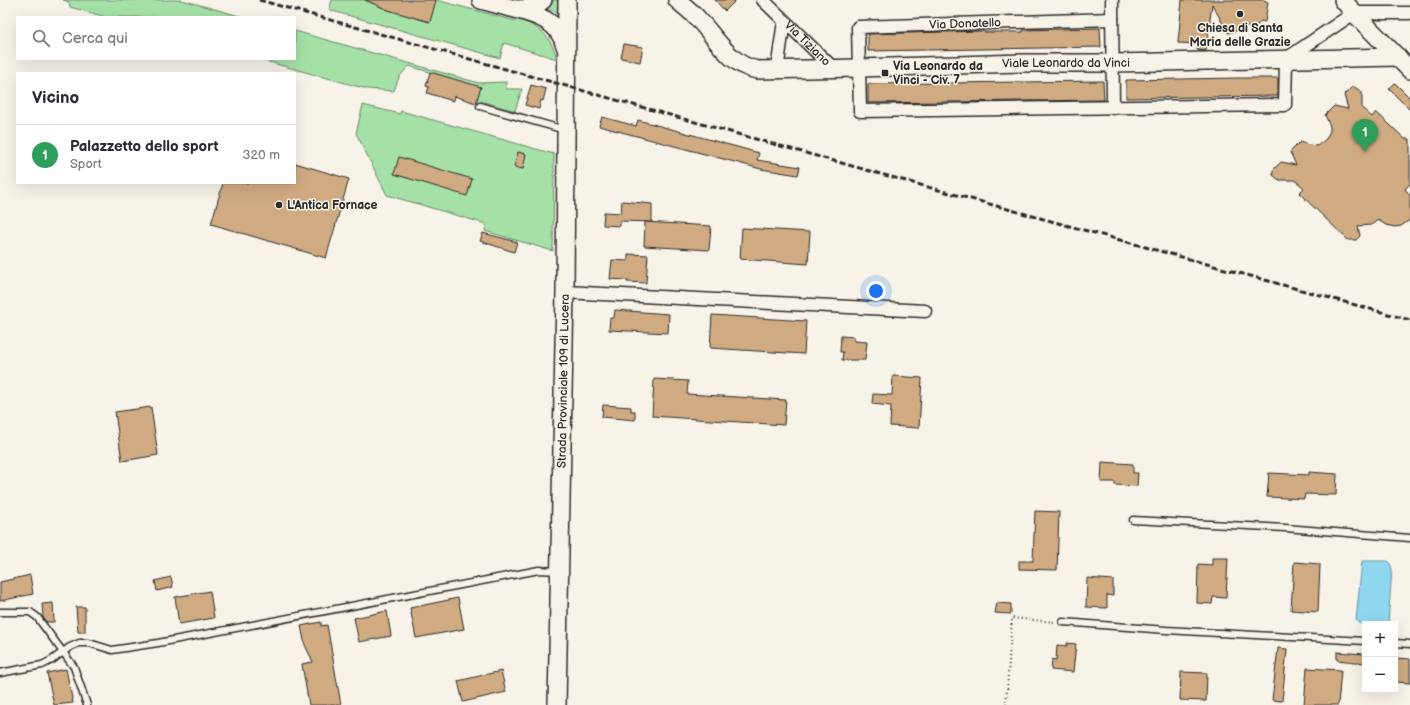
<!DOCTYPE html>
<html lang="it">
<head>
<meta charset="utf-8">
<style>
	:root { --surface:#fff; --page:#f2f2f3; --text:#2b2b33; --muted:#7c7c81; --line:#e1e1e2; --accent:#2b2b2b }
	body { margin:0; font-family:"Balsamiq Sans",sans-serif; background:var(--page); color:var(--text) }
	.controls { position:absolute; right:12px; bottom:12px; display:grid; overflow:hidden; border-radius:0px; box-shadow:0 4px 16px #0002 }
	.controls button { width:36px; height:36px; display:grid; place-items:center; padding:0; border:0; border-bottom:1px solid var(--line); background:var(--surface); color:var(--text); font:20px sans-serif }
	.you { position:absolute; left:876px; top:291px; width:14px; height:14px; margin:-10px; border:3px solid #fff; border-radius:50%; background:#1a73e8; box-shadow:0 0 0 6px #1a73e833 }
	.badge { display:grid; place-items:center; width:26px; height:26px; border-radius:50%; background:var(--accent); color:#fff; font-size:13px; font-weight:700 }
	.pin { position:absolute; translate:-50% -33px; filter:drop-shadow(0 1px 2px #0008) }
	.pin::after { content:''; position:absolute; top:21px; width:14px; height:12px; background:inherit; clip-path:polygon(0 0,100% 0,50% 100%) }
	.list { margin:0; padding:0; list-style:none }
	h2 { display:flex; justify-content:space-between; align-items:center; height:52px; margin:0; padding:0 16px; font-size:17px }
	h2 small { font-size:13px; font-weight:400; color:var(--muted) }
	.list li { display:grid; grid-template-columns:26px 1fr auto; gap:12px; align-items:center; box-sizing:border-box; height:60px; padding:0 16px; border-top:1px solid var(--line) }
	.list b { display:block; font-size:15px; white-space:nowrap }
	.list p { margin:0; font-size:13px; white-space:nowrap; color:var(--muted) }
	.list em { font-size:13px; font-style:normal; color:var(--muted) }
	.icon { flex:none; width:22px; height:22px; fill:none; stroke:currentColor; stroke-width:2; stroke-linecap:round; stroke-linejoin:round }
	.map { position:relative; flex:none; width:1410px; height:705px; overflow:hidden }
	.search { position:absolute; background:var(--surface); box-shadow:0 4px 16px #0002; left:16px; top:16px; width:280px; height:44px; display:flex; align-items:center; gap:10px; box-sizing:border-box; padding:0 14px; border-radius:0px; color:var(--muted); font-size:15px }
	.panel { position:absolute; background:var(--surface); box-shadow:0 4px 16px #0002; left:16px; top:72px; width:280px; height:112px; border-radius:0px }
	.map>svg:first-child { display:block }
</style>
</head>
<body>
<div class="map">
<svg width="1410" height="705" viewBox="0 0 1410 705">
	<rect width="100%" height="100%" fill="#f7f3e8"/>
	<filter id="ink" filterUnits="userSpaceOnUse"><feTurbulence type="fractalNoise" baseFrequency=".025" numOctaves="2"/><feDisplacementMap in="SourceGraphic" scale="8" xChannelSelector="R" yChannelSelector="G"/><feConvolveMatrix kernelMatrix="1 2 1 2 8 2 1 2 1" color-interpolation-filters="sRGB"/></filter>
	<g filter="url(#ink)">
		<!-- green -->
		<g fill="#a5e1a7" stroke="#688669">
			<polygon points="63,0 182,0 243,17 106,17 70,7 69,2"/>
			<path d="M332,0H365L388,10L429,22L436,0L516,21L517,19C540,27 551,35 557,59L504,43L500,58L329,10Z"/>
			<polygon points="554,0 559,0 559,11 557,12 545,9 545,8"/>
			<polygon points="295,31 479,83 506,82 506,89 522,89 515,111 477,100 480,87 409,66 399,77 394,91 367,89 258,59 295,59"/>
			<polygon points="363,105 400,114 401,111 554,154 553,251 485,231 486,224 387,195 356,133"/>
		</g>
		<!-- water -->
		<path fill="#8ed7ef" stroke="#6692a1" d="M1362,561H1388L1390,563L1392,569L1388,624C1378,624 1363,628 1356,621Z"/>
		<!-- building -->
		<g fill="#d0ab82" stroke="#2b2b2b">
			<polygon points="365,0 436,0 430,22 388,10"/>
			<polygon points="715,0 736,0 725,11"/>
			<polygon points="1182,0 1264,0 1268,2 1265,22 1261,21 1252,31 1247,26 1243,29 1228,33 1212,4 1206,51 1197,50 1198,44 1178,43"/>
			<polygon points="1100,28 1101,47 868,51 868,34 984,31 984,32 1023,32 1023,30"/>
			<polygon points="624,44 643,47 640,62 621,58"/>
			<polygon points="430,72 481,87 476,103 454,96 453,101 427,93 429,87 426,86"/>
			<polygon points="1238,78 1278,78 1278,96 1126,98 1126,80"/>
			<polygon points="1103,81 1104,100 868,103 868,84"/>
			<polygon points="1395,83 1410,98 1410,110 1389,89"/>
			<polygon points="531,85 546,89 543,101 541,100 539,109 525,105"/>
			<polygon points="1353,86 1362,92 1362,108 1372,117 1376,112 1405,139 1410,139 1410,184 1405,189 1410,195 1410,220 1401,226 1395,227 1386,225 1378,220 1371,225 1358,226 1360,236 1356,240 1348,240 1299,193 1304,188 1295,180 1279,180 1273,175 1273,170 1281,162 1296,165 1290,152 1300,142 1309,145 1317,146 1326,139 1330,131 1330,126 1325,115 1334,106 1348,109 1344,95"/>
			<polygon points="602,117 636,126 638,120 759,153 757,160 800,167 798,175 761,169 599,126"/>
			<polygon points="518,152 526,154 523,169 514,167"/>
			<polygon points="399,157 472,179 467,196 394,174"/>
			<polygon points="295,163 349,179 326,258 211,224 223,183 295,183"/>
			<polygon points="622,201 652,204 652,222 620,221 620,226 603,225 604,212 621,213"/>
			<polygon points="645,222 711,226 709,250 644,246"/>
			<polygon points="742,228 810,232 808,264 740,259"/>
			<polygon points="483,233 517,242 514,252 480,241"/>
			<polygon points="628,254 648,255 646,283 627,282 627,280 610,279 612,260 628,261"/>
			<polygon points="615,310 669,314 668,333 609,330 610,318 614,318"/>
			<polygon points="712,315 806,321 804,354 710,348"/>
			<polygon points="841,336 854,337 854,341 867,342 865,360 842,360 843,352 840,352"/>
			<polygon points="893,376 922,378 919,428 890,426 891,406 872,404 873,394 892,395"/>
			<polygon points="654,379 688,381 687,394 786,400 784,425 652,416"/>
			<polygon points="603,405 631,407 631,411 635,411 635,420 602,417"/>
			<polygon points="151,407 158,455 122,461 115,412"/>
			<polygon points="1102,462 1133,464 1133,473 1138,473 1137,486 1115,485 1115,482 1101,482"/>
			<polygon points="1309,472 1337,474 1336,495 1305,494 1304,499 1267,497 1269,473 1309,475"/>
			<polygon points="1035,511 1059,512 1057,570 1019,569 1019,561 1033,561"/>
			<polygon points="1212,558 1228,558 1226,598 1213,597 1212,604 1197,603 1198,564 1212,565"/>
			<polygon points="1294,562 1320,564 1318,612 1291,610"/>
			<polygon points="30,575 33,594 0,601 0,582"/>
			<polygon points="171,577 173,587 157,591 155,581"/>
			<polygon points="1087,578 1113,580 1113,596 1107,595 1107,608 1086,607"/>
			<polygon points="210,591 214,618 179,624 175,597"/>
			<polygon points="458,598 464,629 416,638 410,608"/>
			<polygon points="53,603 54,622 46,622 43,617 42,604"/>
			<polygon points="997,603 1011,604 1011,614 995,613"/>
			<polygon points="76,607 85,607 85,632 78,632"/>
			<polygon points="387,611 391,636 359,642 354,618"/>
			<polygon points="321,622 321,626 327,625 341,705 309,705 302,664 313,662 305,645 301,626"/>
			<polygon points="1067,643 1076,644 1073,672 1051,670 1052,659 1056,660 1057,645 1067,646"/>
			<polygon points="1278,648 1287,649 1282,701 1272,700"/>
			<polygon points="1337,652 1365,654 1365,663 1337,660"/>
			<polygon points="1395,658 1410,659 1410,683 1395,682"/>
			<polygon points="1307,668 1341,670 1338,705 1304,705"/>
			<polygon points="66,669 73,703 54,705 47,673"/>
			<polygon points="501,671 506,692 463,702 458,681"/>
			<polygon points="1181,672 1207,673 1206,701 1180,700"/>
		</g>
		<g fill="none" stroke-linecap="round" stroke-linejoin="round">
			<!-- lane casing -->
			<g stroke="#2b2b2b" stroke-width="9">
				<g id="lane">
					<polyline points="480,106 565,130"/>
					<polyline points="1133,520 1285,528 1410,538"/>
					<polyline points="0,612 30,612 37,617 74,667 87,705"/>
					<polyline points="1063,622 1166,630 1365,641"/>
					<polyline points="1395,643 1410,644"/>
					<polyline points="0,673 42,665 52,660 70,647 79,643 89,643 112,650 158,643 539,570 558,571"/>
				</g>
			</g>
			<!-- street casing -->
			<g stroke="#2b2b2b" stroke-width="15">
				<g id="street">
					<path id="s1" d="M763,0L834,69"/>
					<polyline points="1112,0 1113,108"/>
					<polyline points="1112,19 858,27 860,111 1285,105 1286,59 1354,13 1410,13"/>
					<polyline points="777,70 784,21"/>
					<polyline points="565,292 925,311"/>
				</g>
			</g>
			<!-- secondary casing -->
			<g stroke="#2b2b2b" stroke-width="20">
				<g id="secondary">
					<path d="M481,0C492,3 503,6 515,9C537,15 559,21 565,46"/>
					<path id="s2" d="M677,0C684,6 692,12 698,19C716,37 730,66 758,70L859,68L1022,63H1113L1398,57"/>
					<polyline points="1343,0 1354,13 1410,70"/>
					<path d="M518,9C527,9 536,7 543,0"/>
					<path id="s3" d="M557,705L565,292L567,0"/>
				</g>
			</g>
			<!-- path -->
			<polyline stroke="#2b2b2b" stroke-width="2" stroke-dasharray="1 3" stroke-linecap="butt" points="1006,705 1012,618 1055,622"/>
			<!-- lane -->
			<use href="#lane" stroke="#f7f3e8" stroke-width="6"/>
			<!-- street -->
			<use href="#street" stroke="#f7f3e8" stroke-width="12"/>
			<!-- secondary -->
			<use href="#secondary" stroke="#f7f3e8" stroke-width="17"/>
			<!-- rail -->
			<polyline stroke="#2b2b2b" stroke-width="3" stroke-dasharray="6 3" stroke-linecap="butt" points="259,0 877,173 1410,320"/>
		</g>
	</g>
	<!-- markers -->
	<g fill="#2b2b2b" stroke="#f7f3e8" stroke-width="1.5">
		<circle cx="1240" cy="14" r="4"/>
		<rect x="881" y="69" width="8" height="8" rx="2"/>
		<circle cx="279" cy="205" r="4"/>
	</g>
	<g text-anchor="middle" dominant-baseline="central" stroke-width="3" stroke-linejoin="round" paint-order="stroke">
		<!-- street labels -->
		<g font-size="12" fill="#2b2b2b" stroke="#f7f3e8">
			<text transform="translate(965 24) rotate(-2)">Via Donatello</text>
			<text stroke="none"><textPath href="#s1" startOffset="62">Via Tiziano</textPath></text>
			<text stroke="none"><textPath href="#s2" startOffset="417">Viale Leonardo da Vinci</textPath></text>
			<text stroke="none"><textPath href="#s3" startOffset="324">Strada Provinciale 109 di Lucera</textPath></text>
		</g>
		<!-- poi labels -->
		<g font-size="12" font-weight="bold" fill="#2b2b2b" stroke="#f7f3e8" text-anchor="start">
			<text x="1240" y="28" text-anchor="middle">Chiesa di Santa<tspan x="1240" dy="14">Maria delle Grazie</tspan></text>
			<text x="893" y="66">Via Leonardo da<tspan x="893" dy="14">Vinci - Civ. 7</tspan></text>
			<text x="287" y="205">L'Antica Fornace</text>
		</g>
	</g>
</svg>
<div class="controls">
<button>+</button>
<button>−</button>
</div>
<div class="you"></div>
<div class="pin badge" style="left:1365px;top:152px;background:#2e9e5b">1</div>
<div class="search"><svg class="icon" aria-label="search" viewBox="0 0 24 24"><circle cx="10" cy="10" r="6"/><path d="M15 15l6 6"/></svg>Cerca qui</div>
<section class="panel">
<h2>Vicino<small></small></h2>
<ul class="list">
<li><span class="badge" style="background:#2e9e5b">1</span><div><b>Palazzetto dello sport</b><p>Sport</p></div><em>320 m</em></li>
</ul>
</section>
</div>
</body>
</html>
